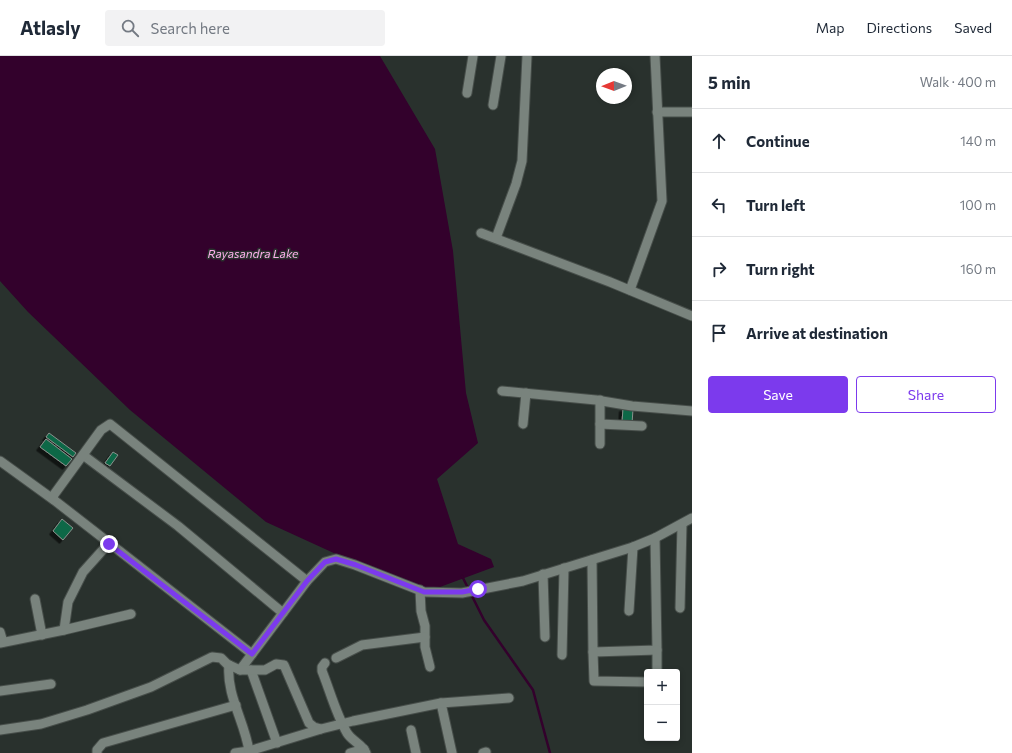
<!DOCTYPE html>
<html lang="en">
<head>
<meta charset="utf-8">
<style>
	:root { --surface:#fff; --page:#f2f2f3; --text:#1f2937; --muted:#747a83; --line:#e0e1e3; --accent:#7c3aed }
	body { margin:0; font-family:Commissioner,sans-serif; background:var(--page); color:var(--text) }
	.controls { position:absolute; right:12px; bottom:12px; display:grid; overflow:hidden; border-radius:4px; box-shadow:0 2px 6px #0003 }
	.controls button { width:36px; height:36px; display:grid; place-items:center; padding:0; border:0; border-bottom:1px solid var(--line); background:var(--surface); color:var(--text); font:20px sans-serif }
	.compass { position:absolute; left:596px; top:12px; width:36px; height:36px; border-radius:50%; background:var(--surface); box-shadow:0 2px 6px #0003; rotate:269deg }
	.stop { position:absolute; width:12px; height:12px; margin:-9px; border:3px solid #7c3aed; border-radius:50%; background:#fff }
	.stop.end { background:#7c3aed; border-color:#fff; box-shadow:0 1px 4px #0008 }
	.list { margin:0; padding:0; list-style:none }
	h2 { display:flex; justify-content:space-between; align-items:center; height:52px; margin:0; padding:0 16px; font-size:17px }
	h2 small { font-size:13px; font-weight:400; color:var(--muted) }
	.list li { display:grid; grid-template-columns:26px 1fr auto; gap:12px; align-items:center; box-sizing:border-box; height:64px; padding:0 16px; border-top:1px solid var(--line) }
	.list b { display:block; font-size:15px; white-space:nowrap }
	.list em { font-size:13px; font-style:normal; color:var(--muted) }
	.actions { display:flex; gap:8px; padding:12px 16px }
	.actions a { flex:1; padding:9px 0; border:1px solid var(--accent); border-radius:4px; text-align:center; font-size:14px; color:var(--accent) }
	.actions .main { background:var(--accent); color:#fff }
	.icon { flex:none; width:22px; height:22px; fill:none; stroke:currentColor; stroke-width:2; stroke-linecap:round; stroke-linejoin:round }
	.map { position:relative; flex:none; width:692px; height:697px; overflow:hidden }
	header { display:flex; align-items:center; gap:24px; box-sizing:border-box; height:56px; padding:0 20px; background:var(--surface); border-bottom:1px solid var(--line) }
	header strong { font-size:19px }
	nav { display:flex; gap:22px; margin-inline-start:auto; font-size:14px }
	.search { width:280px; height:36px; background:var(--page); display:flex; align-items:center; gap:10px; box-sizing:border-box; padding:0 14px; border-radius:4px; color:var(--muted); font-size:15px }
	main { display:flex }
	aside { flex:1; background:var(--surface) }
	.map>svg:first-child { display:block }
</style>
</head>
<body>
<header>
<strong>Atlasly</strong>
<div class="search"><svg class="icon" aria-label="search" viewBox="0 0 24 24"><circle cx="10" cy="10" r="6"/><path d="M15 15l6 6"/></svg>Search here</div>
<nav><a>Map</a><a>Directions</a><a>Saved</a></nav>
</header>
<main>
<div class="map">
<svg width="692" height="697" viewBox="0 0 692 697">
	<defs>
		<filter id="shadow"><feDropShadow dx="-3.5" dy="3.5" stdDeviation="0" flood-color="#0009"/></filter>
	</defs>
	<rect width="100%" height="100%" fill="#29312d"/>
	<!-- water -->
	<polygon fill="#33012c" points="0,0 380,0 435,93 453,195 466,337 478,387 437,423 458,488 491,503 494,511 440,531 408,531 266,466 130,354 28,256 0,225"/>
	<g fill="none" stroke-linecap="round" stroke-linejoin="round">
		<!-- stream -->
		<polyline stroke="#33012c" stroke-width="2.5" points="462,520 484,564 533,634 550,697"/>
	</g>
	<!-- building -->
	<g fill="#0f6746" stroke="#88918c" filter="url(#shadow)">
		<polygon points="623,352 633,353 632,368 622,367"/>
		<polygon points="49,377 76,397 73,401 46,381"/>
		<polygon points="46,383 72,403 66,410 40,391"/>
		<polygon points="113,396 118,399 110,410 105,407"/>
		<polygon points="62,463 73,472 63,484 53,475"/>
	</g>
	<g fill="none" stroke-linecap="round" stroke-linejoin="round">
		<!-- minor casing -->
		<g stroke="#474e4a" stroke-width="11">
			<g id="minor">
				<polyline points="467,37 473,0"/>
				<polyline points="493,49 501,0"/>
				<polyline points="657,56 692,56"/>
				<polyline points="481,177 610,226 692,260"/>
				<polyline points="496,182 516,128 522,105 527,0"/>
				<polyline points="630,234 662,145 655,0"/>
				<polyline points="502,335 596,344 632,350 692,355"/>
				<polyline points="600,344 600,388"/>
				<polyline points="523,368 526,337"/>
				<polyline points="600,368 642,370"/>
				<polyline points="83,399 178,470 283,557"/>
				<polyline points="0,405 54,444 252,598"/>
				<polyline points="54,444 53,440 101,374 110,368 307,525"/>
				<polyline points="592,504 593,596 657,594 655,482"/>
				<polyline points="543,518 545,581"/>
				<polyline points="420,534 421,555 425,570 425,591 430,611"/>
				<polyline points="35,543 42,579"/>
				<polyline points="680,552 682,468"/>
				<polyline points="629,555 633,491"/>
				<polyline points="64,574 68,546 83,516 109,487"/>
				<polyline points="0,576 3,586"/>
				<polyline points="0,587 64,574 131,558"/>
				<polyline points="593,596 594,625 647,626"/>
				<polyline points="562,599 564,512"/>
				<polyline points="336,602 362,589 425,581"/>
				<path d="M325,607L322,611V615C330,635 336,658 347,677C352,685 362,688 366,697"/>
				<path d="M229,609C226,639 245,666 249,695L235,697"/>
				<polyline points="240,614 307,525 325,506 336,503 355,509 424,536 462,537 523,525 633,491 655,482 692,462"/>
				<polyline points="251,614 277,687"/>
				<polyline points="657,616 657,594"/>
				<polyline points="0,635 51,628"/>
				<polyline points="441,647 452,697"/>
				<polyline points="0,674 41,668 87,654 151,631 212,601 221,602 227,608 240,614 265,614 276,608 284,609 309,667 314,671 321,673 353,665 441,647 509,642"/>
				<polyline points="411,674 416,697"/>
				<polyline points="249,695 321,673"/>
				<polyline points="97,697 97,694 103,687 236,649"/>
				<polyline points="350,697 364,693"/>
				<polyline points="483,697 486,696"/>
			</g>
		</g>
		<!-- minor -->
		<use href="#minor" stroke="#79837d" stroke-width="9"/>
	</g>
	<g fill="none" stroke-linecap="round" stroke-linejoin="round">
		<!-- route -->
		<polyline stroke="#7c3aed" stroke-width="5" points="109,488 252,598 307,525 325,506 336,503 356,509 424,536 462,536 478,533"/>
	</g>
	<g text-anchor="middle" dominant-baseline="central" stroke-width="3" stroke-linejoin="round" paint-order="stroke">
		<!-- water labels -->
		<g font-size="12" font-style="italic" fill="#fdafec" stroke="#29312d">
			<text x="253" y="197">Rayasandra Lake</text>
		</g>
	</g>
</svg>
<div class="controls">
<button>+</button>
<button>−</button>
</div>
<svg class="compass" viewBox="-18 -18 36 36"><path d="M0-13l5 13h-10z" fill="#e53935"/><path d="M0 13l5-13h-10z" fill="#747a83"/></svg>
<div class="stop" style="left:478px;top:533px"></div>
<div class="stop end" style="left:109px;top:488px"></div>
</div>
<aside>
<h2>5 min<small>Walk · 400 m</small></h2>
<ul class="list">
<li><svg class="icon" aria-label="ahead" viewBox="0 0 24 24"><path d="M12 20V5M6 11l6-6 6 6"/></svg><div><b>Continue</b></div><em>140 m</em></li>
<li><svg class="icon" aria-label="left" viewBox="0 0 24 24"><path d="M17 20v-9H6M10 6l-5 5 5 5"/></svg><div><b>Turn left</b></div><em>100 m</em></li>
<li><svg class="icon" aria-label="right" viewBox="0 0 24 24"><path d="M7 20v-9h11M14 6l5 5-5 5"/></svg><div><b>Turn right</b></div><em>160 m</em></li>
<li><svg class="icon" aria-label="arrive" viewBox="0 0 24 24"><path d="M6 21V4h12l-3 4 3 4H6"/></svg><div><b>Arrive at destination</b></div></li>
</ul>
<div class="actions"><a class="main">Save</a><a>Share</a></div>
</aside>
</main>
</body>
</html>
